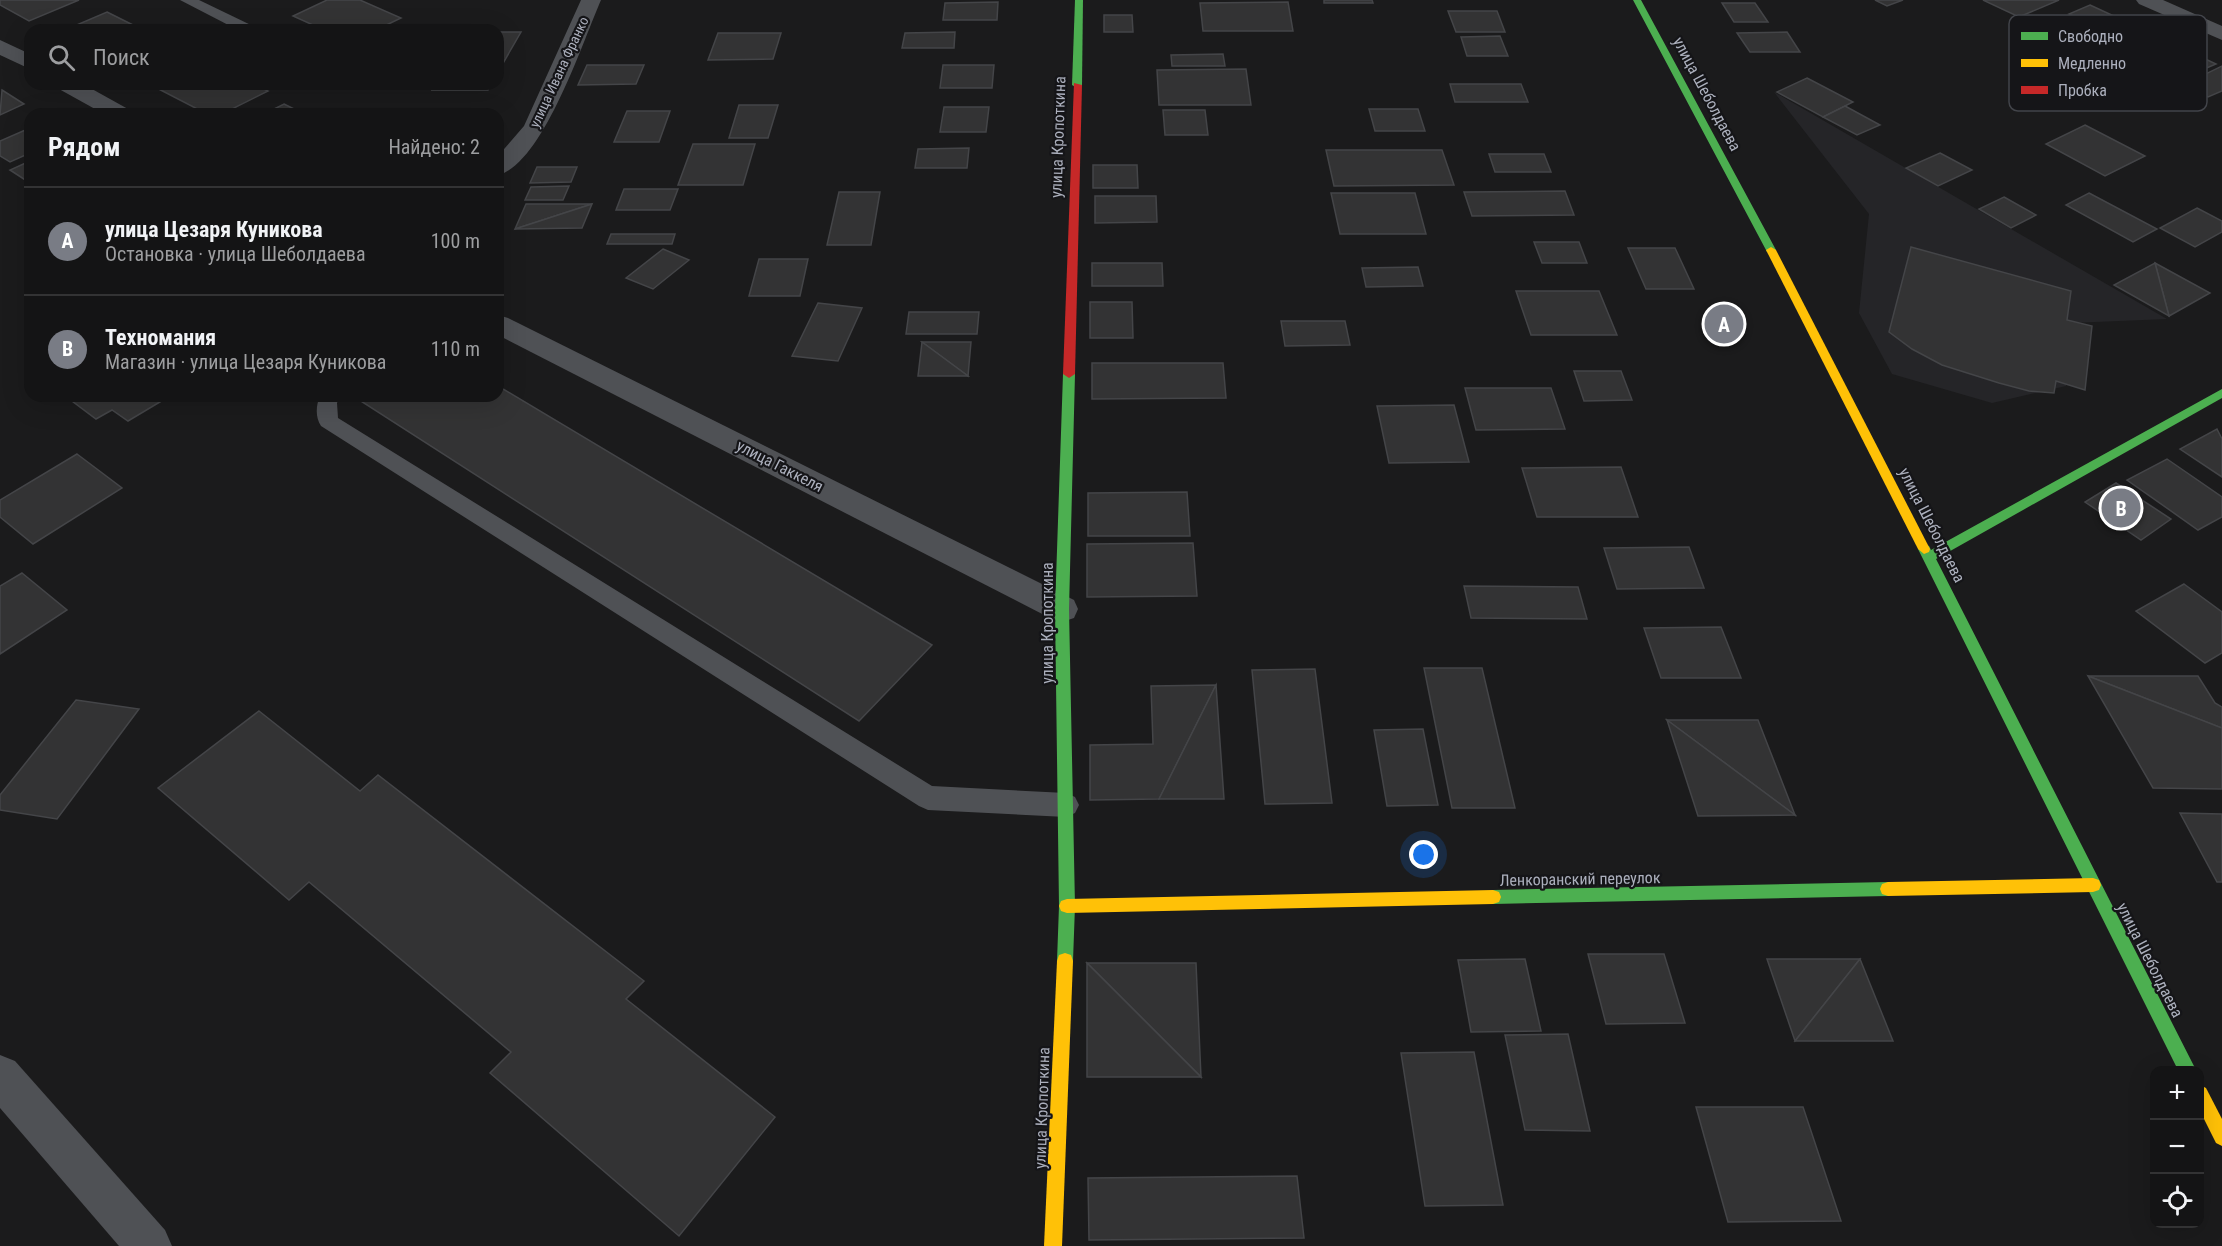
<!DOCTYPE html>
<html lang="ru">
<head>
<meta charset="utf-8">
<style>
	:root { --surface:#141415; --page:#1d1d1e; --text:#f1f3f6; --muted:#9d9ea0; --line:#333334; --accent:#797c85 }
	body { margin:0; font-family:"Roboto Condensed",sans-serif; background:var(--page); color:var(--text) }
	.controls { position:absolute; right:18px; bottom:18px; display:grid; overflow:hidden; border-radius:12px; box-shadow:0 6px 24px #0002 }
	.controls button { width:54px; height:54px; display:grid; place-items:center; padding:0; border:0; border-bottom:2px solid var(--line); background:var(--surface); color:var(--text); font:30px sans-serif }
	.you { position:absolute; left:1424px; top:855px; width:21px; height:21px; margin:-15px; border:4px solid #fff; border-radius:50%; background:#1a73e8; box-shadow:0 0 0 9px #1a73e833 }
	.badge { display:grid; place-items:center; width:39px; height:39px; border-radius:50%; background:var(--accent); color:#fff; font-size:20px; font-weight:700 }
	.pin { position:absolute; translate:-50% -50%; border:3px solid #fff; box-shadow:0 2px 6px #0006 }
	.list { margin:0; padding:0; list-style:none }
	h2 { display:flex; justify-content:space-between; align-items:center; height:78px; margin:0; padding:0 24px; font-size:26px }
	h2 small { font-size:20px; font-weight:400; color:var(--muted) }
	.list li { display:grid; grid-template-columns:39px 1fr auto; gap:18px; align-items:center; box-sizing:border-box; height:108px; padding:0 24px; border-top:2px solid var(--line) }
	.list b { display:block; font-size:22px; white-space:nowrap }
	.list p { margin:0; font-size:20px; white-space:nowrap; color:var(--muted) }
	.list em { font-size:20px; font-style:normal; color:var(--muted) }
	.icon { flex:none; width:33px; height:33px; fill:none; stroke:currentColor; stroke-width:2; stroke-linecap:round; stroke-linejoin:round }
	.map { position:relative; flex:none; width:2222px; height:1246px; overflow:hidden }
	.search { position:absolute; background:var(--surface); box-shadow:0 6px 24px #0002; left:24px; top:24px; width:480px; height:66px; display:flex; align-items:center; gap:15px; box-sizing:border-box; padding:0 21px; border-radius:18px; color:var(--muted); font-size:22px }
	.panel { position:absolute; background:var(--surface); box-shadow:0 6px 24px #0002; left:24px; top:108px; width:480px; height:294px; border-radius:18px }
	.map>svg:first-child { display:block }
</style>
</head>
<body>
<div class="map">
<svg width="2222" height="1246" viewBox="0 0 2222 1246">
	<rect width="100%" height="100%" fill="#1b1b1c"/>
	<!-- built -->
	<polygon fill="#252528" points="1774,92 2167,319 2071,323 2066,386 1992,403 1892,374 1859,313 1869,214"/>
	<!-- building -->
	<g fill="#333334" stroke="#444548" stroke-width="1.5">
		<polygon points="0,0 79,0 29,21 0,5"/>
		<polygon points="327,0 360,0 401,18 376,30 324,30 293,16"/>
		<polygon points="1324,0 1372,0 1373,3 1324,3"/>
		<polygon points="1875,0 1903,0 1887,6"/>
		<polygon points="1983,0 2059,0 2019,17"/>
		<polygon points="998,2 997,20 943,20 945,3"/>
		<polygon points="1288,2 1293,31 1203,31 1200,3"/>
		<polygon points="1722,3 1755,3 1768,22 1734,22"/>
		<polygon points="2090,5 2129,23 2109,32 2069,14"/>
		<polygon points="1448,11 1497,11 1505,32 1456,32"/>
		<polygon points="107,12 143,30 65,30"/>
		<polygon points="1104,15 1132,15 1133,32 1104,32"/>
		<polygon points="498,32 521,32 498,72"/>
		<polygon points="955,32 954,48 902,48 905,33"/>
		<polygon points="1787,32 1800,52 1750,52 1737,33"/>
		<polygon points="718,33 781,33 773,59 708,60"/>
		<polygon points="1500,36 1508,56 1467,56 1461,37"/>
		<polygon points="2186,50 2216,64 2181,79 2152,66"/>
		<polygon points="1223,54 1225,66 1172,66 1171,55"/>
		<polygon points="587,65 644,65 636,84 578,85"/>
		<polygon points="943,65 994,65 992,88 940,88"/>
		<polygon points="2222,66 2222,91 2208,97 2183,85"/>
		<polygon points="1246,69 1251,105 1159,105 1157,70"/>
		<polygon points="1807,78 1853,102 1823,117 1777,92"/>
		<polygon points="149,84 253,84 268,91 222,114 207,114"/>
		<polygon points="435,84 491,84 488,90 432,90"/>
		<polygon points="1450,84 1521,84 1528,102 1455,102"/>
		<polygon points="2,90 24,104 0,115"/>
		<polygon points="284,104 304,114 264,114"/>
		<polygon points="739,105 778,105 768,138 729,138"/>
		<polygon points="1845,106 1880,125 1857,135 1823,117"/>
		<polygon points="944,107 989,107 986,132 940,132"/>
		<polygon points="1369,109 1418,109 1425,131 1375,131"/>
		<polygon points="1163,110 1205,110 1208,135 1165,135"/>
		<polygon points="627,111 670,111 659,142 614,142"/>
		<polygon points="2085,125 2145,156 2105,176 2046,144"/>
		<polygon points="30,128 30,153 10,162 0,156 0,141"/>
		<polygon points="693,144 755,144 743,185 678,185"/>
		<polygon points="969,148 967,168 915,168 918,149"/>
		<polygon points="1326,150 1442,150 1454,185 1334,186"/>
		<polygon points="1940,153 1972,170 1938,186 1906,168"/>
		<polygon points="1489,154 1544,154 1551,172 1495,172"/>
		<polygon points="30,161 30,183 10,170"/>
		<polygon points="1093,165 1137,165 1138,188 1093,188"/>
		<polygon points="537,167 577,167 571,182 530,183"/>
		<polygon points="569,186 563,200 525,200 531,187"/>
		<polygon points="624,189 678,189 670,210 616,210"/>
		<polygon points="1565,191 1574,215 1472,216 1464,192"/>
		<polygon points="839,192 880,192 871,245 827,245"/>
		<polygon points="1331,193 1415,193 1426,234 1340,234"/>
		<polygon points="2089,193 2157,229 2133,242 2066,205"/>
		<polygon points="1095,196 1156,196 1157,222 1095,223"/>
		<polygon points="2004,197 2036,215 2011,228 1979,209"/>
		<polygon points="526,204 592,204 515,229"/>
		<polygon points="592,204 582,228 515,229"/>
		<polygon points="2197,208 2222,221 2222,232 2195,247 2160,228"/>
		<polygon points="611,234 675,234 672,244 607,244"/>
		<polygon points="1534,242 1579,242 1587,263 1542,263"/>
		<polygon points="1911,247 2071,291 2067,320 2092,326 2085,390 2056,381 2054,393 2029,391 1999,383 1942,365 1912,349 1889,332"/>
		<polygon points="1628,248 1675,248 1694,289 1646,289"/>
		<polygon points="663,249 689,260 653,289 626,278"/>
		<polygon points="759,259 808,259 800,296 749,296"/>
		<polygon points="1092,263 1162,263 1163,286 1092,286"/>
		<polygon points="2155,263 2210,293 2169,316"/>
		<polygon points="2155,263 2169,316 2114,285"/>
		<polygon points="1418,267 1423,286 1366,287 1362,268"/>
		<polygon points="1516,291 1599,291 1617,335 1531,335"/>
		<polygon points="1090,302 1132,302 1133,338 1090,338"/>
		<polygon points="818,303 862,308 838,361 792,356"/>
		<polygon points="909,312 979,312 977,334 906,334"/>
		<polygon points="1281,321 1345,321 1350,345 1285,346"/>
		<polygon points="922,342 971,342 968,376"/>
		<polygon points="922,342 968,376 918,376"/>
		<polygon points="1092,363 1223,363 1226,398 1092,399"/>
		<polygon points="1574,371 1621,371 1632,400 1584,401"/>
		<polygon points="498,386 932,645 859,721 353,396 498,396"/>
		<polygon points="1465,388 1551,388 1565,429 1476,430"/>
		<polygon points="71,396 170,396 128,421 112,410 96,419 68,398"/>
		<polygon points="1454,405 1469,462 1389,463 1377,406"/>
		<polygon points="2217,429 2222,439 2222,477 2180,449"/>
		<polygon points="77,454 122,488 33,544 0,517 0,500"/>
		<polygon points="2167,459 2222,497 2222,517 2198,530 2127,480"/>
		<polygon points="1621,467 1638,517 1537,517 1522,468"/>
		<polygon points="2116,483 2171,519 2141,540 2085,502"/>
		<polygon points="1187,492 1190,536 1088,536 1088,493"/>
		<polygon points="1193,543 1197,596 1087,597 1087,544"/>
		<polygon points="1689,547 1704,588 1617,589 1604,548"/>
		<polygon points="22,573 67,610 0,654 0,586"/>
		<polygon points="2184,584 2222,612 2222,653 2205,663 2136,611"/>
		<polygon points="1464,586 1578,587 1587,619 1471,618"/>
		<polygon points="1721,627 1741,678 1661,678 1644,628"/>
		<polygon points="1424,668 1482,668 1515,808 1452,808"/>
		<polygon points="1315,669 1332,803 1265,804 1252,670"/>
		<polygon points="2088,676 2198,676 2215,703 2222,707 2222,728"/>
		<polygon points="2088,676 2222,728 2222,789 2153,788"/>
		<polygon points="1216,685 1159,799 1090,800 1090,745 1153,744 1151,686"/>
		<polygon points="1216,685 1224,799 1159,799"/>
		<polygon points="76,700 139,709 57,819 0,810 0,795"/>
		<polygon points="259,711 360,791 378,775 644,981 626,999 775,1117 679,1236 490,1073 511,1052 309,882 289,900 158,788"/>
		<polygon points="1667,720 1758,720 1795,815"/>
		<polygon points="1667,720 1795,815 1698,816"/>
		<polygon points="1423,729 1438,805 1387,806 1374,730"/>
		<polygon points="2180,813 2222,814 2222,882 2217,882"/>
		<polygon points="1588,954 1664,954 1685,1023 1606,1024"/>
		<polygon points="1525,959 1541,1031 1471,1032 1458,960"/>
		<polygon points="1767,959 1860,959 1795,1041"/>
		<polygon points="1860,959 1893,1041 1795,1041"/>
		<polygon points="1087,963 1196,963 1201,1077"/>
		<polygon points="1087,963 1201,1077 1087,1077"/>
		<polygon points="1568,1034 1590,1131 1525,1130 1505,1035"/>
		<polygon points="1474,1052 1503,1205 1425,1206 1401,1053"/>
		<polygon points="1696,1107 1803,1107 1841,1221 1728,1222"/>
		<polygon points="1297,1176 1304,1238 1089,1240 1088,1178"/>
	</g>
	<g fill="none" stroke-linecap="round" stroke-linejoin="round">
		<!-- lane -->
		<g fill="#4f5155" fill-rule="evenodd">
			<polygon points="180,0 199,0 255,27 258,30 238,30"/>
			<path d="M320,396H340L337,403L338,418L932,786L1066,793L1075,797L1079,805L1075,813L1066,817L928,810L919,806L321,426C315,417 316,405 320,396Z"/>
		</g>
		<!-- street -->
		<g fill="#4f5155" fill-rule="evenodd">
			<path d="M581,0H601C583,41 543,164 498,175V156L524,126Z"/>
			<polygon points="2136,0 2163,0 2222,26 2222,40 2139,4"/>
			<polygon points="0,40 30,54 30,69 0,55"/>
			<polygon points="56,84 83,84 128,109 131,114 104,114 59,89"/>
			<polygon points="498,315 508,318 1074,600 1078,609 1074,618 1062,622 1050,618 498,335"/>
			<polygon points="0,1055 15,1061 165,1230 172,1246 119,1246 0,1108"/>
		</g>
		<!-- fast -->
		<g fill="#4caf50" fill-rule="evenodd">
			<polygon points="1075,0 1083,0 1082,85 1077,88 1072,85"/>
			<polygon points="1633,0 1641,0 1776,250 1775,252 1767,252 1766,250"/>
			<polygon points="1069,370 1075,374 1069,609 1075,906 1073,961 1071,967 1065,969 1059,967 1057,961 1059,906 1055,609 1063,374"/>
			<polygon points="2222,389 2222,398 1936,559 2196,1070 2178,1070 1918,549 1924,544 1929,546 1931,550"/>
			<polygon points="1888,882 1894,884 1896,889 1894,894 1888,896 1493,904 1487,902 1485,897 1487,892 1493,890"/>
		</g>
		<!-- slow -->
		<g fill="#ffc107" fill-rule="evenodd">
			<polygon points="1771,247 1776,250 1930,549 1929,552 1924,554 1918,549 1766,250"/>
			<polygon points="2093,878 2099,880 2101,885 2099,890 2093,892 1888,896 1882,894 1880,889 1882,884 1888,882"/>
			<polygon points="1493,890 1499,892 1501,897 1499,902 1493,904 1067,913 1061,911 1059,906 1061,901 1067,899"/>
			<polygon points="1065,953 1071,955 1073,961 1062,1246 1044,1246 1057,961 1059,955"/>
			<polygon points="2200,1085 2206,1088 2222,1119 2222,1146 2216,1143 2200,1111"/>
		</g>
		<!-- jam -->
		<polygon fill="#c62828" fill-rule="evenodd" points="1074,83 1082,85 1075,374 1069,378 1063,374"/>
	</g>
	<g text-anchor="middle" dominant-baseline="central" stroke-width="4.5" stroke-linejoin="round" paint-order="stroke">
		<!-- far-street labels -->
		<g font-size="14" fill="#acb0bd" stroke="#151518">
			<text transform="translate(559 72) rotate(-65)">улица Ивана Франко</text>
		</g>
		<!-- street labels -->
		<g font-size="16" fill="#acb0bd" stroke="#151518">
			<text transform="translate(1707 94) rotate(62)">улица Шеболдаева</text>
			<text transform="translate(1058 137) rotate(-88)">улица Кропоткина</text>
			<text transform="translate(780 466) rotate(27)">улица Гаккеля</text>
			<text transform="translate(1932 525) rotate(63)">улица Шеболдаева</text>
			<text transform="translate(1047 623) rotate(-90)">улица Кропоткина</text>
			<text transform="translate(1580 879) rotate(-1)">Ленкоранский переулок</text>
			<text transform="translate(2150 960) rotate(63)">улица Шеболдаева</text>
			<text transform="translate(1042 1108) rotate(-88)">улица Кропоткина</text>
		</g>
	</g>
	<!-- legend -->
	<rect x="2009" y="15" width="198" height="96" rx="9" fill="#151518" stroke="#42444a" stroke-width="1.5"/>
	<rect x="2021" y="32" width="27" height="8" fill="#4caf50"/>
	<rect x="2021" y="59" width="27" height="8" fill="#ffc107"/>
	<rect x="2021" y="86" width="27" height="8" fill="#c62828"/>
	<g font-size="16" fill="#acb0bd">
		<text x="2058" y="42">Свободно</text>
		<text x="2058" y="69">Медленно</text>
		<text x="2058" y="96">Пробка</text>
	</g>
</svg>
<div class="controls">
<button>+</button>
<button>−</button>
<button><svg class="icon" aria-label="locate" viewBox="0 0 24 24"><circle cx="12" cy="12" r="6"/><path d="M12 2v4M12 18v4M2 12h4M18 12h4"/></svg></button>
</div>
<div class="you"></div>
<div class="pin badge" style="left:1724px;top:324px">A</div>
<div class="pin badge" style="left:2121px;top:508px">B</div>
<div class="search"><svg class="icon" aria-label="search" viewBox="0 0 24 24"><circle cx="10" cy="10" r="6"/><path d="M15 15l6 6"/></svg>Поиск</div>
<section class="panel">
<h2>Рядом<small>Найдено: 2</small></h2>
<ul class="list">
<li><span class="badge">A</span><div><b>улица Цезаря Куникова</b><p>Остановка · улица Шеболдаева</p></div><em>100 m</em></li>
<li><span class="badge">B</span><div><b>Техномания</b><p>Магазин · улица Цезаря Куникова</p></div><em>110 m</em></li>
</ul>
</section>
</div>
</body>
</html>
